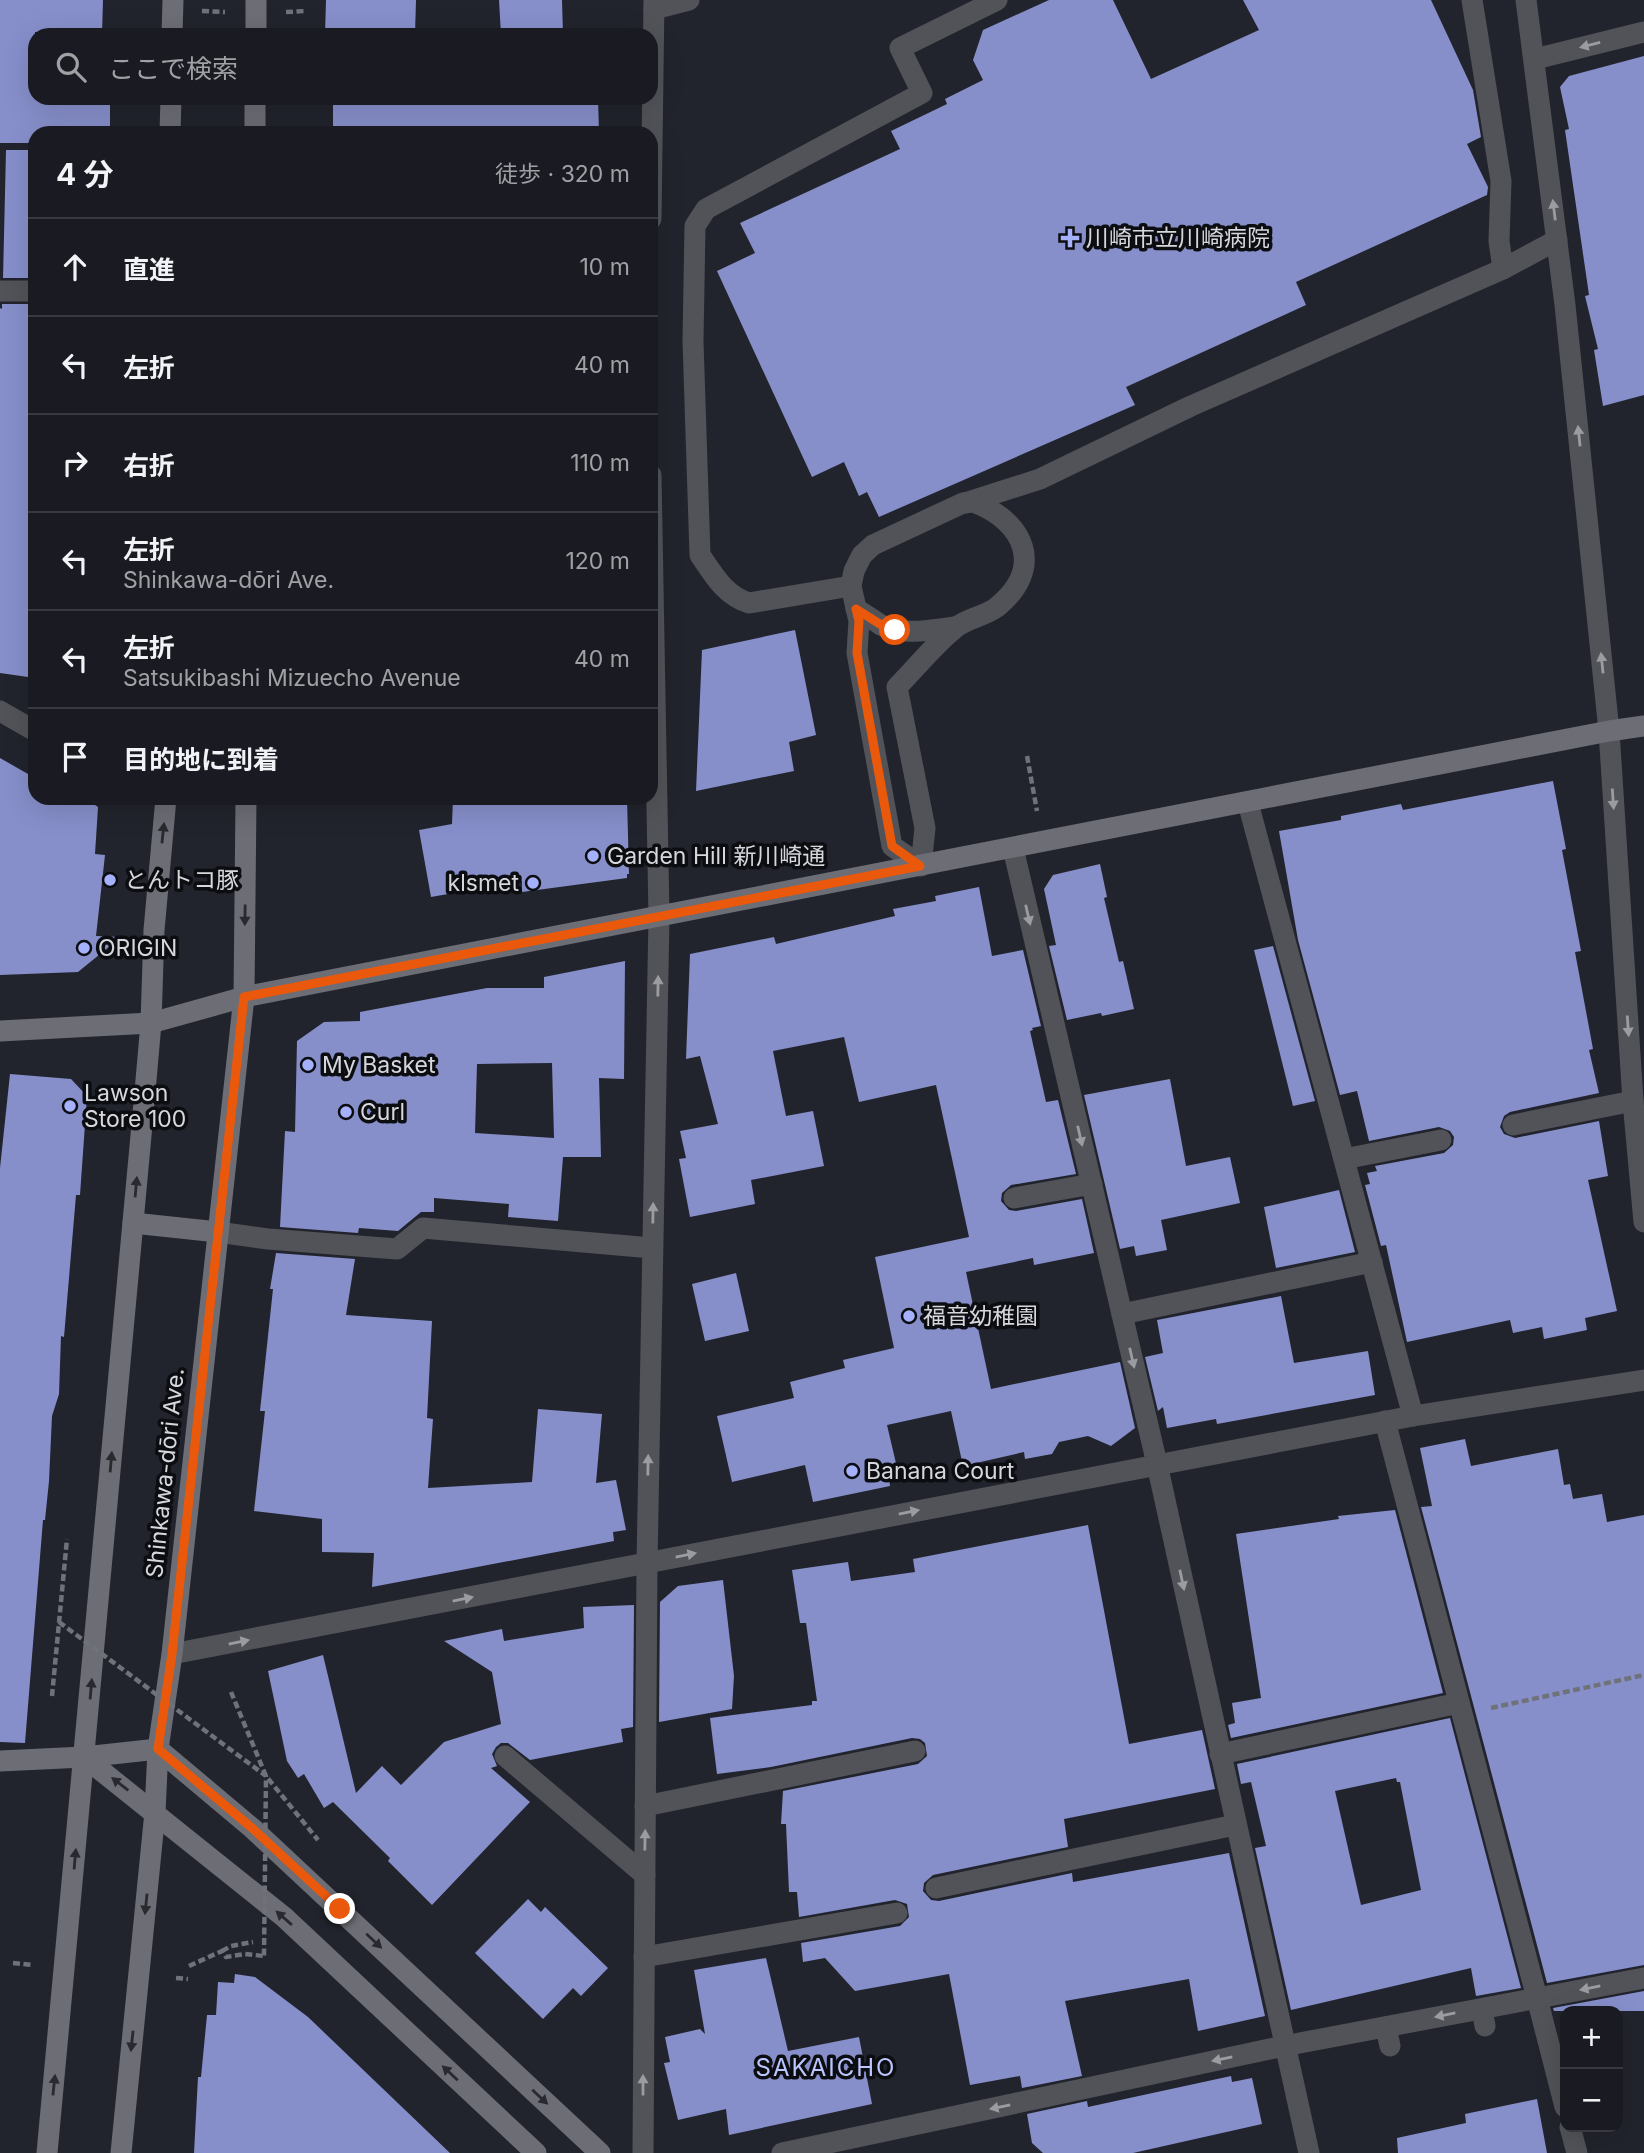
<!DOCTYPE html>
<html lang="ja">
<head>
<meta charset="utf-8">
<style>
	:root { --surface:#1a1b22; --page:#23242a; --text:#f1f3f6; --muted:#9fa1a5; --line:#383940 }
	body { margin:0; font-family:Inter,"Noto Sans JP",sans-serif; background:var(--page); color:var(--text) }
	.controls { position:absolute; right:21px; bottom:21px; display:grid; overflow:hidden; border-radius:14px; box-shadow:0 7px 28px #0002 }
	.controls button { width:63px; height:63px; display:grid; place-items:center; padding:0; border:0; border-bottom:2px solid var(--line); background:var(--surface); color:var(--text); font:35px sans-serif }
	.stop { position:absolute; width:21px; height:21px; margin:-16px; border:5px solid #ea580c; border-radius:50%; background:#fff }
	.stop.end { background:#ea580c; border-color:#fff; box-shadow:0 2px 7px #0008 }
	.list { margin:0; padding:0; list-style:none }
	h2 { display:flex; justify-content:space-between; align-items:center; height:91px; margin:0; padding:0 28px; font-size:30px }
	h2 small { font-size:23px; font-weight:400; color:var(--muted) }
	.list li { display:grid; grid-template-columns:46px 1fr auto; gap:21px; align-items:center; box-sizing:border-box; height:98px; padding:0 28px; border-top:2px solid var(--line) }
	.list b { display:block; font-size:26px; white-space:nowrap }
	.list p { margin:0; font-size:23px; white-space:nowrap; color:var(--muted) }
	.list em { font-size:23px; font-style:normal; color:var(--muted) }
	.icon { flex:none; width:38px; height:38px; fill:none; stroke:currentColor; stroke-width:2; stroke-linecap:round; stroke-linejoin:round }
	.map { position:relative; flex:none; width:1644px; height:2153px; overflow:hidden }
	.search { position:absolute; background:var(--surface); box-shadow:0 7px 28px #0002; left:28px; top:28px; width:630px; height:77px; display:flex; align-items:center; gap:18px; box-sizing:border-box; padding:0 24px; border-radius:21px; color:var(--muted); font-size:26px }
	.panel { position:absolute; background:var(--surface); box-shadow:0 7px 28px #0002; left:28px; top:126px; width:630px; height:679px; border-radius:21px }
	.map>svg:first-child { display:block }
</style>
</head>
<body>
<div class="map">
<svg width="1644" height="2153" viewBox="0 0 1644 2153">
	<rect width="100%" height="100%" fill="#22242d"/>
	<!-- building -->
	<g fill="#868fca" fill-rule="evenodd">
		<polygon points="0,0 103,0 102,34 35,32 35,98 110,98 110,133 35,133 35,143 0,143"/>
		<polygon points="326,0 416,0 415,35 325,35"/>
		<polygon points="499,0 562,0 563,35 501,35"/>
		<polygon points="1049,0 1113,0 1151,79 1259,30 1243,0 1431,0 1473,90 1481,137 1467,144 1488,187 1487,195 1296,282 1306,305 1126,387 1135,405 879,517 867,492 859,496 844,462 812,477 717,271 755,253 740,223 900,149 891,131 947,104 945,99 983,80 973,60 983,30"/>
		<polygon points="1644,56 1644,395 1603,406 1594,350 1598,349 1585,296 1589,295 1565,130 1569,129 1560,87 1569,76"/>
		<polygon points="333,98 598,98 599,133 333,132"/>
		<polygon points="6,150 35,150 35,278 3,278"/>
		<polygon points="2,304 35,304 35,678 0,673 0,308 2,309"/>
		<polygon points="795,630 816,735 789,742 794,771 696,791 702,650"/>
		<polygon points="0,758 35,778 35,798 85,798 98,807 95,854 105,855 96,936 121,937 78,972 0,975"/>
		<polygon points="1553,781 1566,849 1562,850 1581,951 1575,952 1593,1049 1589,1050 1599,1093 1510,1112 1504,1116 1500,1127 1504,1134 1515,1138 1599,1121 1608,1176 1588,1180 1617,1311 1585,1318 1587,1330 1544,1339 1542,1327 1513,1333 1510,1320 1407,1342 1386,1245 1381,1246 1365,1185 1370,1184 1367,1173 1377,1171 1375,1166 1444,1153 1453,1145 1454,1137 1450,1131 1439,1127 1369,1141 1357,1091 1340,1095 1298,940 1279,831 1341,820 1341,816 1401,804 1403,810"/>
		<polygon points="453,798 627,798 629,874 627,874 627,878 522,892 522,881 431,897 419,830 452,824"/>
		<polygon points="1100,864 1107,897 1104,898 1119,962 1123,961 1134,1009 1102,1016 1101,1013 1067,1020 1049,946 1056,945 1044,889 1053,875"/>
		<polygon points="979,887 992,956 1023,950 1041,1026 1032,1028 1033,1030 1030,1031 1046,1102 1058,1100 1076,1174 1011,1185 1002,1193 1001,1201 1009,1210 1016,1211 1082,1199 1094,1253 1034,1265 1033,1258 966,1272 991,1389 1120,1362 1135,1428 1111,1446 1088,1436 1059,1442 1052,1454 1025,1459 1024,1452 963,1466 951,1411 887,1425 899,1476 889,1478 890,1486 813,1502 805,1465 732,1482 717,1416 794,1398 790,1382 845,1368 843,1360 894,1348 875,1257 969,1237 936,1085 859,1102 844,1037 773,1051 786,1116 813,1111 824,1166 751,1180 755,1204 690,1217 679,1159 686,1158 680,1131 718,1124 700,1056 686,1059 690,954 774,937 776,944 895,916 893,909 936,901 935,896"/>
		<polygon points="1273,946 1315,1101 1293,1106 1254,950"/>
		<path d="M625,961L624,1079L599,1078L601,1157H563L558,1221L508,1217L509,1204L434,1198V1212H421L398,1231L359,1228L358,1233L280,1227L285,1131L295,1132L297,1041L324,1022L360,1021V1012L487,988H544V977ZM552,1063L554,1138L475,1133L477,1064Z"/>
		<polygon points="10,1074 71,1079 87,1096 80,1195 76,1195 64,1337 61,1336 59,1394 52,1416 49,1481 45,1520 43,1520 25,1743 0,1742 0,1168"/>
		<polygon points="1170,1079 1186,1166 1230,1157 1240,1203 1161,1220 1167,1250 1136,1256 1134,1246 1120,1249 1084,1095"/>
		<polygon points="1339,1190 1355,1252 1276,1268 1264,1207"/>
		<polygon points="276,1253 355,1259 346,1315 432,1321 427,1418 433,1419 428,1488 532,1482 538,1409 602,1414 596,1483 616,1480 626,1530 613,1532 614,1541 372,1587 374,1553 322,1552 322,1519 254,1511 265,1411 260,1411 273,1289 270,1289"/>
		<polygon points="736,1273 749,1331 705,1341 692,1284"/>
		<polygon points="1281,1296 1294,1363 1368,1351 1375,1395 1217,1424 1216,1419 1167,1428 1163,1407 1158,1411 1145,1357 1163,1353 1157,1320"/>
		<polygon points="1465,1439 1471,1466 1558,1449 1564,1485 1570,1484 1573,1499 1602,1494 1607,1522 1644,1515 1644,1965 1547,1983 1421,1507 1432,1506 1420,1448"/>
		<polygon points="1395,1510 1443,1693 1231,1738 1228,1725 1235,1723 1232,1703 1261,1698 1236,1534 1339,1519 1338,1516"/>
		<polygon points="1088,1525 1129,1744 1202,1730 1215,1789 1064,1819 1068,1847 933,1875 924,1883 923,1891 931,1900 939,1901 1072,1873 1073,1882 1229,1853 1265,2016 1198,2031 1189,1979 1065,2001 1082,2076 1022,2088 1020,2076 970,2085 949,1974 855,1991 825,1958 803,1962 801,1943 900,1926 909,1917 907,1904 895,1900 799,1917 797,1892 789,1892 786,1824 781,1824 783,1791 918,1764 927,1756 925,1743 920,1739 912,1738 771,1767 717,1774 710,1718 812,1705 812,1701 817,1701 806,1623 800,1623 792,1570 848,1562 851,1581 915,1572 913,1559"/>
		<polygon points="723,1580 734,1676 732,1709 659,1722 660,1602 678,1586"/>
		<polygon points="634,1605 633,1727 621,1729 623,1742 530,1760 508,1743 501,1743 496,1747 492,1754 497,1766 491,1768 530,1802 432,1905 388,1861 390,1858 333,1802 324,1808 304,1774 298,1778 287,1761 268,1671 323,1655 356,1793 382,1766 401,1785 444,1742 501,1724 492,1672 444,1641 502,1629 504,1641 584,1628 583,1607"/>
		<path d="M1450,1718L1521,1988L1476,1996L1471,1968L1291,2010L1255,1848L1266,1846L1251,1782L1241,1784L1237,1764ZM1396,1778L1397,1782H1400L1421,1890L1361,1905L1335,1791Z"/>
		<polygon points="528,1899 541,1912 545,1907 608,1968 581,1996 573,1988 543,2019 475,1953"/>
		<polygon points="766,1958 788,2051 859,2037 872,2104 729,2135 726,2109 678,2120 664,2063 670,2062 665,2037 700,2029 705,2034 694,1970"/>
		<polygon points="235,1974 255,1977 308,2017 450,2153 194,2153 198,2077 201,2077 207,2015 216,2015 218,1982 234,1983"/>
		<polygon points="1644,1991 1644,2011 1554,2011 1553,2008"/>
		<polygon points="1231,2076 1232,2082 1252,2078 1262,2124 1133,2153 1043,2153 1032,2143 1027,2114 1087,2101 1088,2107"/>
		<polygon points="1537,2099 1547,2153 1398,2153 1397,2138 1466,2123 1465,2114"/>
	</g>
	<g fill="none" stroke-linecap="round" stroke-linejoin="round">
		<!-- path -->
		<g stroke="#707279" stroke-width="4.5" stroke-dasharray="7 3.5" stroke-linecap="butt">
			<polyline points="202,11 225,12"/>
			<polyline points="286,12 306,11"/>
			<polyline points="1027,756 1037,811"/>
			<polyline points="231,1692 266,1776 318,1840"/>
			<polyline points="52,1696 67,1539"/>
			<polyline points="1491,1708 1644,1675"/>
			<polyline points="222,1951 231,1946 253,1942"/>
			<polyline points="13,1963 33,1965"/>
			<polyline points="189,1966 222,1951 226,1957 245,1954 264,1956"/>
			<polyline points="176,1978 188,1979"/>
		</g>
		<!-- lane -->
		<g stroke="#525358" stroke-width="21">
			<polyline points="1472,0 1501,181 1499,241 1503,269"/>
			<path d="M973,502C1025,521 1045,568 997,607C984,617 966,618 954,629C933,646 916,668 897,687L925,828L921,866L892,846L857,653L859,621L851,586L854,571L862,555L873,545L963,503Z"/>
			<polyline points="965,503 1040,479 1191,406 1503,269 1557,240"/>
			<path d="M851,586L749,603C725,596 713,574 700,555L693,341L695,226L706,209L922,93L900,48L997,0"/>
			<path d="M856,609C865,614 873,620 881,625C903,636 932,630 955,627"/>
			<polyline points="1248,803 1413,1416"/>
			<polyline points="1513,1125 1633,1101"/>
			<polyline points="1344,1159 1441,1140"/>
			<polyline points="1014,1198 1092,1184"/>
			<polyline points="218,1232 268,1239 397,1249 423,1228 652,1248"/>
			<polyline points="1122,1314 1372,1262"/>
			<polyline points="1385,1421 1537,1998"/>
			<polyline points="1220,1754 1459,1703"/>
			<polyline points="505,1756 645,1875"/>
			<polyline points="645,1806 915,1751"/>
			<polyline points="936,1888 1235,1825"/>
			<polyline points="644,1957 897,1913"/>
			<polyline points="1482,2009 1485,2026"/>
			<polyline points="1386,2027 1390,2046"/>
		</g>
		<!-- street -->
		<g stroke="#525358" stroke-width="21">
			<polyline points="1526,0 1565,305 1609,731 1633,1101 1644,1222"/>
			<polyline points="654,9 689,0"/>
			<polyline points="1535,59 1644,32"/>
			<polyline points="651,219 654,0"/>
			<polyline points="0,291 35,291"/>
			<polyline points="0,711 35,731"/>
			<polyline points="1013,848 1157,1464 1309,2153"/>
			<polyline points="172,1654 1413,1416 1644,1380"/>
			<polyline points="1537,1998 1565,2107"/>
			<polyline points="1570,2127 1577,2153"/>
			<polyline points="643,2153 647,1563 659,917 651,475"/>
			<polyline points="782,2153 1284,2046 1644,1978"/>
		</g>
		<!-- secondary -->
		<g stroke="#6c6d75" stroke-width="21">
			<polyline points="172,35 173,0"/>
			<polyline points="256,35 256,0"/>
			<polyline points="170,133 171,98"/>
			<polyline points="255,133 255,98"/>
			<polyline points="0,1031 151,1023 244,997 1609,731 1644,726"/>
			<polyline points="133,1223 218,1232"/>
			<polyline points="158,1749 252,1828 600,2153"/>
			<polyline points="84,1757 284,1917 536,2153"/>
			<polyline points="0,1761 84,1757 158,1749"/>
			<polyline points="47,2153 144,1103 151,1023 154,930 166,798"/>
			<polyline points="121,2153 155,1812 158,1749 172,1654 244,997 246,798"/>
		</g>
		<!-- path-bridge -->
		<polyline stroke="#707279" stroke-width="4.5" stroke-dasharray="7 3.5" stroke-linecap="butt" points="59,1622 266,1776 264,1956"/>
	</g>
	<!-- one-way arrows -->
	<defs><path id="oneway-solid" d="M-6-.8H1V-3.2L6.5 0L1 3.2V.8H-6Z" transform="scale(1.75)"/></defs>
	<g fill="#9a9ca1">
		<use href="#oneway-solid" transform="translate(1590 45) rotate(166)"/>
		<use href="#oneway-solid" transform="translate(1554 210) rotate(-97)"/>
		<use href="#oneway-solid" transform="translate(1579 436) rotate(-96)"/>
		<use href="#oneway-solid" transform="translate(1602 663) rotate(-96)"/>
		<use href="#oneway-solid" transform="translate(1613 799) rotate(86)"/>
		<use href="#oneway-solid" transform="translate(1028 915) rotate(77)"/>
		<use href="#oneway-solid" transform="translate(658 986) rotate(-89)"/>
		<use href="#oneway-solid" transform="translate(1628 1026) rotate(86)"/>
		<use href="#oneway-solid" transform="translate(1080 1136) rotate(77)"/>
		<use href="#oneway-solid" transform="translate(653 1213) rotate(-89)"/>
		<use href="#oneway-solid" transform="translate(1132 1358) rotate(77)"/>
		<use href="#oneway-solid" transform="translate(648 1465) rotate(-89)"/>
		<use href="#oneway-solid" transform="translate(909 1512) rotate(-11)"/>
		<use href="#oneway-solid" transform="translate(686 1555) rotate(-11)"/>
		<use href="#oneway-solid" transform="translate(1182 1580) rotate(78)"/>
		<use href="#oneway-solid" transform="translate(463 1599) rotate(-11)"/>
		<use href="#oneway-solid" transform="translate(239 1642) rotate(-11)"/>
		<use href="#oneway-solid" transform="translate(645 1840) rotate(-89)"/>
		<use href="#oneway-solid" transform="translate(1590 1988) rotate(169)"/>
		<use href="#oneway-solid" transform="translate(1445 2015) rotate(169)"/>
		<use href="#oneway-solid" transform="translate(1222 2059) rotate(168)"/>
		<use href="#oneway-solid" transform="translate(643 2085) rotate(-90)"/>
		<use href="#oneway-solid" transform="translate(1000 2107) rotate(168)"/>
	</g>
	<g fill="#292a2f">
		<use href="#oneway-solid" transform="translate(163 833) rotate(-84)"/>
		<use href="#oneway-solid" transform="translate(245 915) rotate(91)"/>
		<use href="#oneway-solid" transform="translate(136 1187) rotate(-85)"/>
		<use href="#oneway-solid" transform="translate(111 1462) rotate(-85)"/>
		<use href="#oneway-solid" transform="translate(91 1689) rotate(-85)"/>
		<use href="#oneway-solid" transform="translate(120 1784) rotate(-142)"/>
		<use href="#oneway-solid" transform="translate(75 1859) rotate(-85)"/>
		<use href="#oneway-solid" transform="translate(146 1904) rotate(96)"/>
		<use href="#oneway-solid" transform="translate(284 1918) rotate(-139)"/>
		<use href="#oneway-solid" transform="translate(374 1941) rotate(43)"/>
		<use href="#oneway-solid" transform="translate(132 2041) rotate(96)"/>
		<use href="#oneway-solid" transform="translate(450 2073) rotate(-137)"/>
		<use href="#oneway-solid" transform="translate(54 2085) rotate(-84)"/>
		<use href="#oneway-solid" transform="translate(540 2097) rotate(43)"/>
	</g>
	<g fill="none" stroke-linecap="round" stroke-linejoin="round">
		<!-- route -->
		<polyline stroke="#ea580c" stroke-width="9" points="340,1909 252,1828 158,1749 172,1654 244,997 920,866 892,846 857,653 859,621 856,609 883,626 895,630"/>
	</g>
	<!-- markers -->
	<g fill="#a6b1fc" stroke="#0c0d11" stroke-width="2.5">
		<path d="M1066.5 227.5h7v7h7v7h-7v7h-7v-7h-7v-7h7z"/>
		<circle cx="593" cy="856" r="7"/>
		<circle cx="110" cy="880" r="7"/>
		<circle cx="533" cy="883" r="7"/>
		<circle cx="84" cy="948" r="7"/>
		<circle cx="308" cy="1065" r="7"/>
		<circle cx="70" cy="1106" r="7"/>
		<circle cx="346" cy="1112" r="7"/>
		<circle cx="909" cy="1316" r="7"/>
		<circle cx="852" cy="1471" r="7"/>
	</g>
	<g text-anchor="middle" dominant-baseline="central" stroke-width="7" stroke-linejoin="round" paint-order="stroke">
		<!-- poi labels -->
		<g font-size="23" fill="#d5d7dd" stroke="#0c0d11" text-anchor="start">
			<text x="1086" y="238">川崎市立川崎病院</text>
			<text x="607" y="856">Garden Hill 新川崎通</text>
			<text x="124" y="880">とんトコ豚</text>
			<text x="519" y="883" text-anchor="end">klsmet</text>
			<text x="98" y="948">ORIGIN</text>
			<text x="322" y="1065">My Basket</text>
			<text x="84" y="1093">Lawson<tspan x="84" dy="26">Store 100</tspan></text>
			<text x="360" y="1112">Curl</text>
			<text x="923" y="1316">福音幼稚園</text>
			<text x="866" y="1471">Banana Court</text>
		</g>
		<!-- street labels -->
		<g font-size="23" fill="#d5d7dd" stroke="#0c0d11">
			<text transform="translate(165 1473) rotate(-84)">Shinkawa-dōri Ave.</text>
		</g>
		<!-- neighbourhood labels -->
		<g font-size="24" letter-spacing="2" fill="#bbc5fe" stroke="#0c0d11">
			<text x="826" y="2067">SAKAICHO</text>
		</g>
	</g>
</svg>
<div class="controls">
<button>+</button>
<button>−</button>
</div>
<div class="stop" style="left:895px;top:630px"></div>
<div class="stop end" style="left:340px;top:1909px"></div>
<div class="search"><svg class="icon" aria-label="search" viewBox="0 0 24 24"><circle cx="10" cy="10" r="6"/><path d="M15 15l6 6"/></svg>ここで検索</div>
<section class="panel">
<h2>4 分<small>徒歩 · 320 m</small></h2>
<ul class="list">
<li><svg class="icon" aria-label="ahead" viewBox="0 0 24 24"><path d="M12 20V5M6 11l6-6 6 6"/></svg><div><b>直進</b></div><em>10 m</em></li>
<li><svg class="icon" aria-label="left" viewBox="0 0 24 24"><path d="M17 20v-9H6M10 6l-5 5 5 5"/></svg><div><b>左折</b></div><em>40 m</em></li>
<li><svg class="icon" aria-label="right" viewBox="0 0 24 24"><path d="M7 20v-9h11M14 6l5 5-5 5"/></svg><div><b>右折</b></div><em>110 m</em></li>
<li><svg class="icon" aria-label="left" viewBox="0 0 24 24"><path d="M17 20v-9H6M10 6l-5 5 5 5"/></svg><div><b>左折</b><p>Shinkawa-dōri Ave.</p></div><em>120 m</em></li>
<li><svg class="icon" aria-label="left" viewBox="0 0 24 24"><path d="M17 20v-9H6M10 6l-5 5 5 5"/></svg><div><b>左折</b><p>Satsukibashi Mizuecho Avenue</p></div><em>40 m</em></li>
<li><svg class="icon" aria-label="arrive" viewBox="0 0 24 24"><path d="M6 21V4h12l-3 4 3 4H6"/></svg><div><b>目的地に到着</b></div></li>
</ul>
</section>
</div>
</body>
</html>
